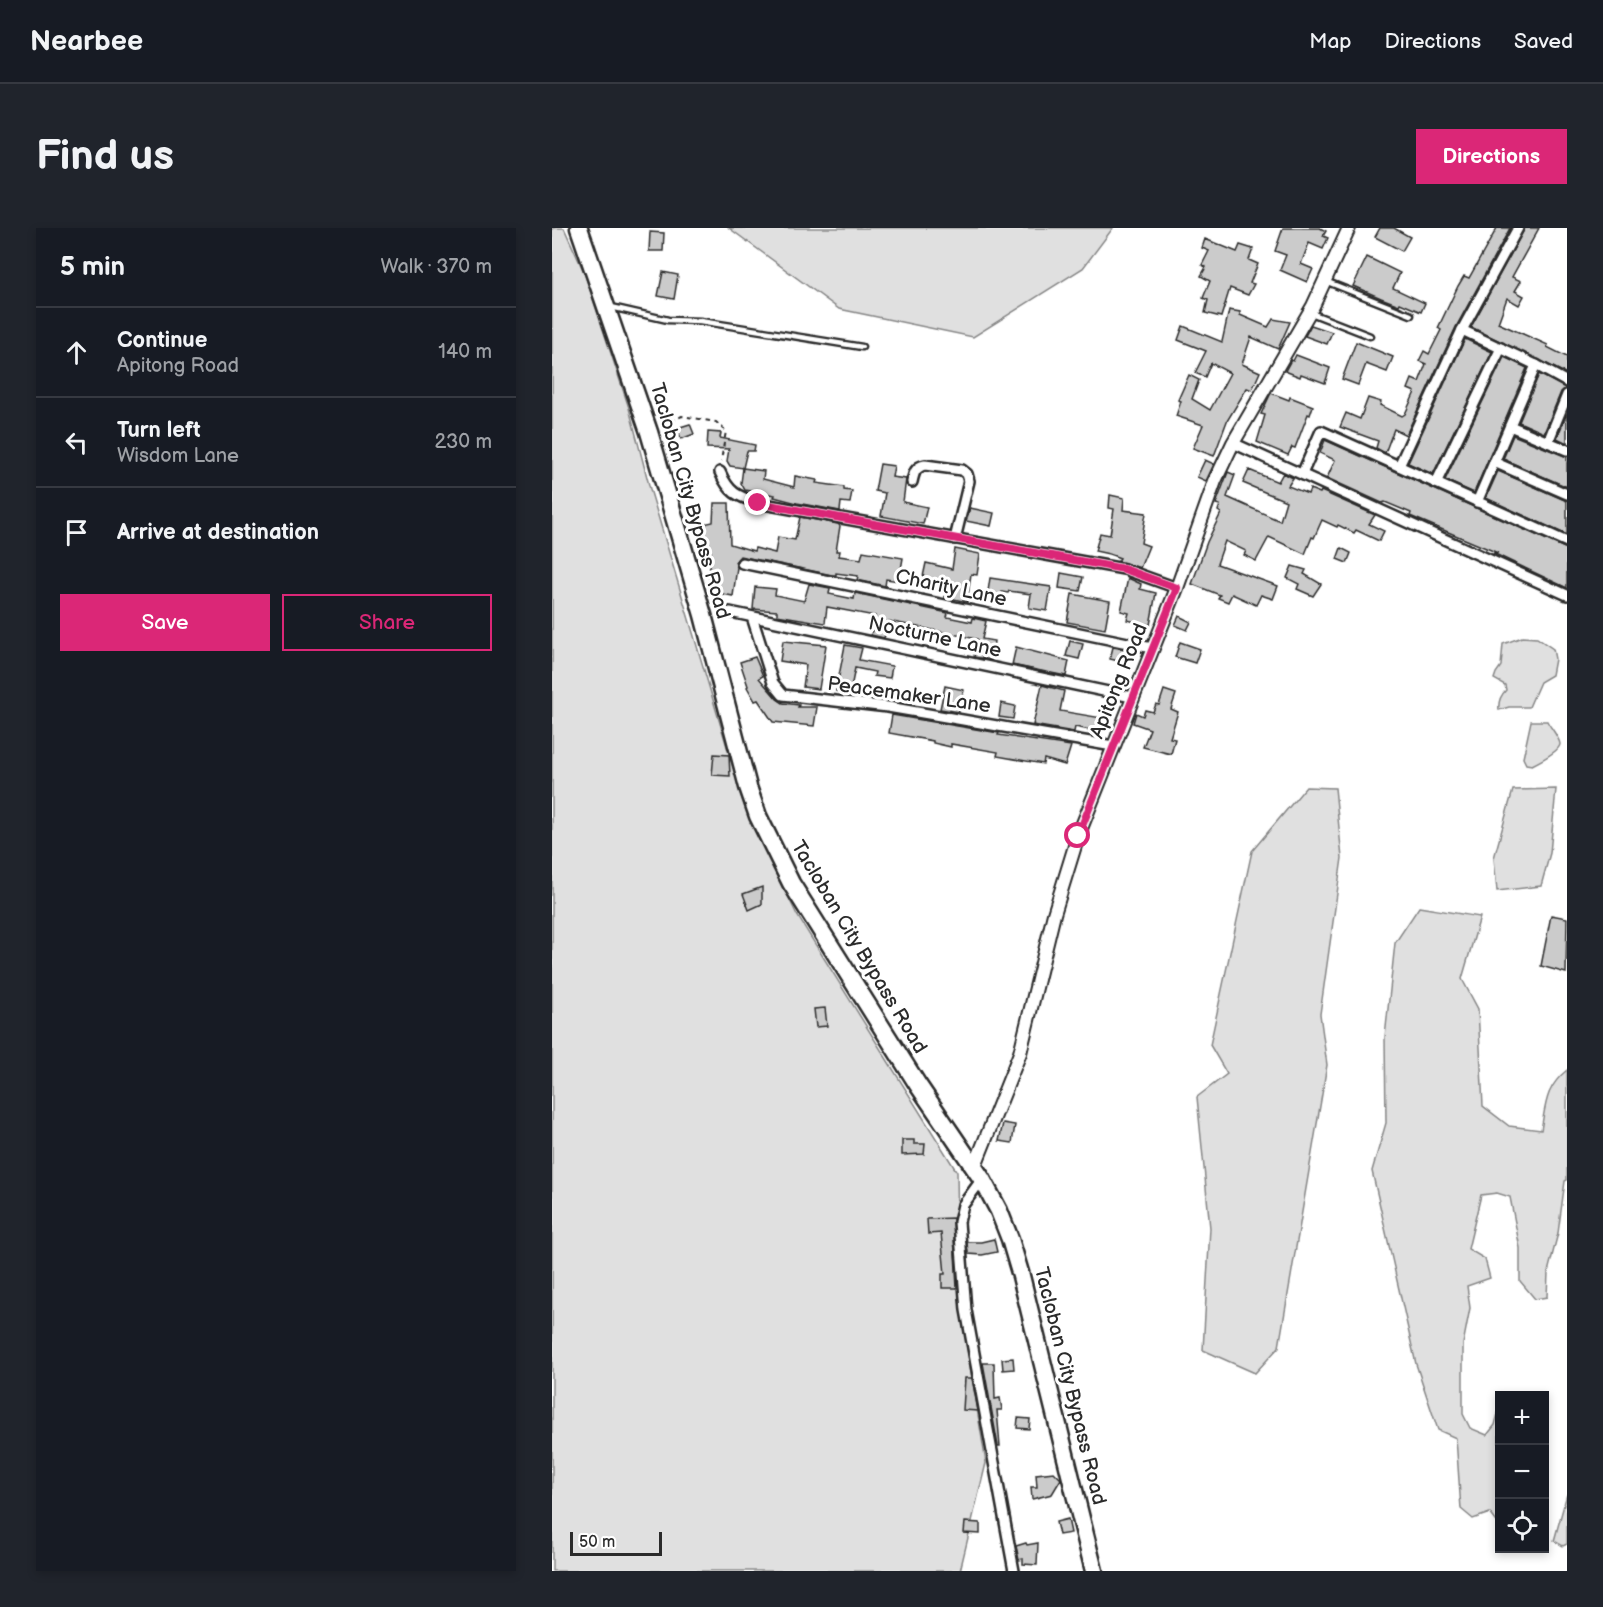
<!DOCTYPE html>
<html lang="en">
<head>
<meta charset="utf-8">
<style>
	:root { --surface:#171b24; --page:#20242c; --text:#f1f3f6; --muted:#9ea1a6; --line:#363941; --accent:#db2777 }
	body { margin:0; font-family:"Balsamiq Sans",sans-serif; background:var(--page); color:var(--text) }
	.controls { position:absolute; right:18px; bottom:18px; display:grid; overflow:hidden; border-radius:0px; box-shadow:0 3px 9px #0003 }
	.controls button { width:54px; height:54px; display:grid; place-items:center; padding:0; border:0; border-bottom:2px solid var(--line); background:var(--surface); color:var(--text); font:30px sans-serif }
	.scale { position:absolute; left:18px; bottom:15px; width:92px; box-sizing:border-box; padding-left:6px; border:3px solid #2b2b2b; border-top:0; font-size:16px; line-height:21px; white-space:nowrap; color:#2b2b2b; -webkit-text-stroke:4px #fff; paint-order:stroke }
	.stop { position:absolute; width:18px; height:18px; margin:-14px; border:4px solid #db2777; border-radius:50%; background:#fff }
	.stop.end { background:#db2777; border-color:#fff; box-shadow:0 2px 6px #0008 }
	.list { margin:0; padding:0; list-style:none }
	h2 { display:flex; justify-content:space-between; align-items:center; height:78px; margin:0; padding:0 24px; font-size:26px }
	h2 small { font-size:20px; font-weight:400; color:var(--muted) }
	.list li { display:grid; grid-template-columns:39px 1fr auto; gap:18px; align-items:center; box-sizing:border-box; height:90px; padding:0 24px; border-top:2px solid var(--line) }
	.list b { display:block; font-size:22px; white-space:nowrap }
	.list p { margin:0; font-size:20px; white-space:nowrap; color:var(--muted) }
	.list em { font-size:20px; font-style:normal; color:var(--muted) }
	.actions { display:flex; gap:12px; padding:18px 24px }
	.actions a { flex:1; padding:14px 0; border:2px solid var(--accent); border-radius:0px; text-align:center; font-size:21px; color:var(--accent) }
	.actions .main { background:var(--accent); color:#fff }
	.icon { flex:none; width:33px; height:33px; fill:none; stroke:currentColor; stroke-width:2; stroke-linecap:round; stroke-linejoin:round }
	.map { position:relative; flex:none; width:1015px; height:1343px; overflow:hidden; border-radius:0px }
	header { display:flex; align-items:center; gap:36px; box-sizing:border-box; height:84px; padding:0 30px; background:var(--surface); border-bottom:2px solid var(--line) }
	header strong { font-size:28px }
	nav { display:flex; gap:33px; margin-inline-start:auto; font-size:21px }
	.intro { display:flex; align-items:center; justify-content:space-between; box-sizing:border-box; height:144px; padding:0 36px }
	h1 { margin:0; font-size:42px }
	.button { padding:15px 27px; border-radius:0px; background:var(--accent); color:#fff; font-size:21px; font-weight:700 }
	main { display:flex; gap:36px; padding:0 36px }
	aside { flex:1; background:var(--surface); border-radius:0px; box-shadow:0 3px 9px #0003 }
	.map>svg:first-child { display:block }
</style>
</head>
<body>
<header>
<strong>Nearbee</strong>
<nav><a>Map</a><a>Directions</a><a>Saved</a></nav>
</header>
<div class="intro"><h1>Find us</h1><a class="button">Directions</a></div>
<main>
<aside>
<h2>5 min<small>Walk · 370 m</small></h2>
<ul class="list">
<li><svg class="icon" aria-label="ahead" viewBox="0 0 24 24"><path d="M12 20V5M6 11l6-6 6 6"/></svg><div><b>Continue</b><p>Apitong Road</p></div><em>140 m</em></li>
<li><svg class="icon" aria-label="left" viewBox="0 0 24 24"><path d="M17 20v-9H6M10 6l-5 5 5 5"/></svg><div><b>Turn left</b><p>Wisdom Lane</p></div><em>230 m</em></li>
<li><svg class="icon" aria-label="arrive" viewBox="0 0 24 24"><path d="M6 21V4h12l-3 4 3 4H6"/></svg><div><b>Arrive at destination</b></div></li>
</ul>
<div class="actions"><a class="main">Save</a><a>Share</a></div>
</aside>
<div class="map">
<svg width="1015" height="1343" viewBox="0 0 1015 1343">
	<rect width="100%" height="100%" fill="#fff"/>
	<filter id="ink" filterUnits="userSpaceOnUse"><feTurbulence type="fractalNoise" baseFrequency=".0167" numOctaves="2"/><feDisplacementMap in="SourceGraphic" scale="12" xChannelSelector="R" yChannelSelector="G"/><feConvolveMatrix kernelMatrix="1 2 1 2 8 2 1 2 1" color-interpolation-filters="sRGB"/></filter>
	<g filter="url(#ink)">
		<!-- green -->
		<g fill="#e0e0e0" stroke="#868686" stroke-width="1.5">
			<polygon points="0,0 12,0 32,44 77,180 98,261 193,579 245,687 405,944 407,1072 434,1235 408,1343 0,1343"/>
			<polygon points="177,0 561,0 531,40 421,109 287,81"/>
			<path d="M970,409L985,410L1001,421L1003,431L1000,447L988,454L977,479H957L947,482C946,474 948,468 954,462L953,457L942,451L944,445L949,438L951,416Z"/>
			<path d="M979,493H995C998,499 1007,509 1008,516C1008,523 986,534 980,537L974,536L971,530Z"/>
			<polygon points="754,559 783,560 790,630 768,786 775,837 727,1119 703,1145 651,1122 658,1000 645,869 675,846 658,817 700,623"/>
			<polygon points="1004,561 998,625 989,658 945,663 942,630 961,562"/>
			<path d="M867,679L928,689L910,751L926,781L931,878L957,898L989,902C994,876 993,860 1015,842V952L1013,953L1006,1005L996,1044L995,1069L983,1071L968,1053V1020L958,969L945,965L929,967L916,1021L933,1031L938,1050L915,1058L918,1080L911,1116V1186L918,1200L935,1207L943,1197L947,1182V1297L938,1285L921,1291L909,1281L904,1210L886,1202L864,1136L820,943L834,895L833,809L843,715Z"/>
			<polygon points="1015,1266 1015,1316 1011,1318 1002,1313"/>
		</g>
		<!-- building -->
		<g fill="#cbcbcb" stroke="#2b2b2b" stroke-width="1.5">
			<polygon points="731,0 768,0 774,3 771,8 776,10 771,21 757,15 749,36 761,41 755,54 728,42 734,27 723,23"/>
			<polygon points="828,0 842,0 858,9 850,23 823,9"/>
			<polygon points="945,0 958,0 904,99 854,207 842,201 833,225 824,220 826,213 788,199 794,185 808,191 816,170 829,174 828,177 850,188 853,186 863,164 856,161 860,151 867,154 874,136 867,133 872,123 877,126 889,102 886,100 906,58 912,48 917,50"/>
			<polygon points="973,0 987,0 960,49 969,53 963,63 972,68 967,77 955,70 946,95 996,117 995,119 1015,129 1015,146 919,99"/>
			<polygon points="98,4 112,5 111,23 97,23"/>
			<polygon points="653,11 685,24 688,17 701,21 697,32 706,36 698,55 702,56 696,67 678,60 669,89 653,85 656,72 651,70 658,53 649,48 654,39 650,37 657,23 650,20"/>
			<polygon points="815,29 848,45 841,60 873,75 869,84 848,75 847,77 829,70 801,58"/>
			<polygon points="111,44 126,47 122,71 106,68"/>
			<polygon points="677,82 688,84 688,87 716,99 721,91 738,94 726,121 699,109 690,136 708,144 700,162 695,160 675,193 662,228 641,220 651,197 624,188 629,173 626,172 637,147 647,152 640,171 658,182 678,145 659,135 653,149 643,145 654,123 626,112 631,98 670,114"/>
			<polygon points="759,97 780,104 775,116 753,108"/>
			<polygon points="913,111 940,124 881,246 856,235"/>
			<polygon points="804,114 841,129 835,144 814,136 806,157 790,151"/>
			<polygon points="744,127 778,140 773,155 749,146 748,149 733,143 739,132 741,133"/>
			<polygon points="952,129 975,140 922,265 893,252"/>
			<polygon points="987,146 1014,160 1009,164 992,205 967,194"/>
			<polygon points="719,165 737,172 738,169 761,178 758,187 756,186 743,220 740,219 736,227 705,214 713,187 709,186"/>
			<polygon points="1015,185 1015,215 1005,210"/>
			<polygon points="138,196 142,206 129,211 125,200"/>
			<polygon points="156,204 169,205 168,210 203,217 202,223 195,223 191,240 178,238 175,233 177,221 155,220"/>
			<polygon points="961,207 1015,229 1015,259 951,231"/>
			<polygon points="773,212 1015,321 1015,360 941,325 946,325 858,288 859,285 833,274 830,275 775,250 783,232 768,225"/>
			<polygon points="653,232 662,236 654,253 645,249"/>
			<polygon points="328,236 342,238 340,249 354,251 351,274 375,279 371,296 329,288 333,265 323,263"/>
			<polygon points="191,240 212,243 211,251 242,259 243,248 265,252 264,255 292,259 292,262 300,263 298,275 289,274 288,283 245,275 222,269 223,267 193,262 189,255"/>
			<polygon points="697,242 726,254 731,245 741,250 736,258 756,266 758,261 768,265 769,263 823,287 817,296 832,303 827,313 804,302 802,305 786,297 785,299 770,292 762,310 760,309 753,326 717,309 704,333 692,327 694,323 673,313 665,336 726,358 721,371 709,367 704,377 680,366 676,374 666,370 668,367 640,356 655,314 669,285 666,283 668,277 664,276 676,244 683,247 675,269 728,293 734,273 691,255"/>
			<polygon points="946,243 1015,273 1015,307 934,270"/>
			<polygon points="558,267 572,270 571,282 594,285 589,315 597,318 588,340 566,333 568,330 557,326 543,323 548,305 558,307 562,281 557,280"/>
			<polygon points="162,275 177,275 178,316 202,323 203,320 223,325 226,309 243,312 248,289 286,296 288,298 284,323 288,323 287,328 309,331 311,323 351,330 347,353 334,351 333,358 305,352 306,348 284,345 284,347 280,347 188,328 183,334 185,339 181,368 165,365 167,351 157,350 159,324 150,324 147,297 161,294"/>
			<polygon points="418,280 442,285 439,298 414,293"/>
			<polygon points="789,320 799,325 795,335 785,331"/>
			<polygon points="403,321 428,326 425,347 419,346 415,374 393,369 394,363 369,358 374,335 400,341"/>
			<polygon points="740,338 754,342 752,346 769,356 761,368 745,361 747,356 735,350"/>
			<polygon points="509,345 531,349 528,363 507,360"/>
			<polygon points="438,350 499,359 495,383 477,380 479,366 457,363 456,365 450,364 449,372 435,370"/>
			<polygon points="576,350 589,356 588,361 604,365 598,397 575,392 577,385 569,383"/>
			<polygon points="257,356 278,360 277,366 302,371 303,365 396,385 395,389 420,394 421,390 434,393 430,411 442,413 439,432 422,429 425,411 337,393 332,410 319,407 323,388 275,379 273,395 225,387 225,383 201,381 203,359 224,361 223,367 252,373"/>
			<polygon points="520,366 558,373 553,401 515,394"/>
			<polygon points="627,388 639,394 635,402 623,397"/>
			<polygon points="231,413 274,417 267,461 251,459 254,437 228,433"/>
			<polygon points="518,413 531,416 527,431 514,428"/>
			<polygon points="628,414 648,421 643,435 623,429"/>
			<polygon points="293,417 310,420 307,432 340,438 338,450 322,448 323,444 303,440 298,465 284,463"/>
			<polygon points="464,419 517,433 514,448 460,437"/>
			<polygon points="561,419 578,422 575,435 558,431"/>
			<polygon points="203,429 211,448 207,450 225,471 231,475 247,477 246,479 265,479 262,498 221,494 206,472 203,473 195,459 196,458 188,434"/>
			<polygon points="490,457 512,463 508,483 550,490 548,504 523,499 522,504 481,497"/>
			<polygon points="393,458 412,462 407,484 388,481"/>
			<polygon points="612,462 624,466 619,481 626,484 618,510 623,511 619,526 591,519 598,501 581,495 584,485 591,488 593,482 601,484 604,476 607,477"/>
			<polygon points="449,475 463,478 461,491 447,489"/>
			<polygon points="340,487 447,505 446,507 519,518 513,537 492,531 491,536 445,528 446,524 399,516 399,519 381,515 381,513 337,505"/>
			<polygon points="162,526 177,527 178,548 160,547"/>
			<polygon points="210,659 210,676 197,682 191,666"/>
			<polygon points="999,687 1015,690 1014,745 989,738"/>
			<polygon points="273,780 275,798 264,799 262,781"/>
			<polygon points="451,895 463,897 460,915 447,913"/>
			<polygon points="350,912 362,912 362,916 373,916 372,926 350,927"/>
			<polygon points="401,990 405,1060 390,1060 390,1046 393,1046 389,1005 376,1006 375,991"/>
			<polygon points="442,1011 445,1024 430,1027 416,1026 415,1014 429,1014"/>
			<polygon points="461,1130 462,1141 451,1142 450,1131"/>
			<polygon points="431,1135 442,1135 443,1171 448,1170 450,1182 445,1182 448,1218 446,1218"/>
			<polygon points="413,1150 420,1150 426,1183 411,1182"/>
			<polygon points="466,1190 478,1191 477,1201 465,1200"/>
			<polygon points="502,1244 509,1251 500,1266 480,1271 479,1259 485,1259 484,1246"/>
			<polygon points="516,1291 519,1305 507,1307 504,1294"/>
			<polygon points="413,1294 428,1295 428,1306 412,1305"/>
			<polygon points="474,1315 475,1317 486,1315 485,1337 471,1336 471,1331 467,1332 464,1318"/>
		</g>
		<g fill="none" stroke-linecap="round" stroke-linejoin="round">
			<!-- service casing -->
			<g stroke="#2b2b2b" stroke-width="9">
				<g id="service">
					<polyline points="773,53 859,87"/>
					<polyline points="59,79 116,92 148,93 310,119"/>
					<polyline points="759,85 818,108"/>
				</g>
			</g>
			<!-- minor casing -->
			<g stroke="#2b2b2b" stroke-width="14">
				<g id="minor">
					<polyline points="910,102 984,137 1015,154"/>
					<polyline points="958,198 1015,222"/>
					<polyline points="996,214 1015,167"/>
					<polyline points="681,215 1015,367"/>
					<polyline points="942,234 1015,266"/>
					<polyline points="847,238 910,102 966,0"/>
					<path d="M168,244C177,265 185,268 206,275L572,341L625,360"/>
					<polyline points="750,246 769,203 1015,314"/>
					<path d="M360,254C362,245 363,239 373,237L410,242L415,246L417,253L403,311"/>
					<polyline points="884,255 949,120"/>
					<polyline points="925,274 984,137"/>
					<polyline points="190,335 600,420"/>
					<polyline points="178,384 580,469"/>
					<polyline points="200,389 221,455 231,467 336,479 561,518"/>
					<polyline points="430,951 411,977 407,994 414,1082 462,1343"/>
				</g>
			</g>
			<!-- tertiary casing -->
			<g stroke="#2b2b2b" stroke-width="16">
				<polyline id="tertiary" points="422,940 468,825 502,686 526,608 625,360 663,253 681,215 761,78 797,0"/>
			</g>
			<!-- trunk casing -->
			<g stroke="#2b2b2b" stroke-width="21">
				<polyline id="trunk" points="27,0 97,204 151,387 196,559 206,588 239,655 366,857 430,951 447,983 458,1011 469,1048 542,1343"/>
			</g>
			<!-- path -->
			<polyline stroke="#2b2b2b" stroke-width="2" stroke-dasharray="4.5 4.5" stroke-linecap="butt" points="111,197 130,188 164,194 174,203 169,233"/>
			<!-- service -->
			<use href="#service" stroke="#fff" stroke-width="4.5"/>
			<!-- minor -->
			<use href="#minor" stroke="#fff" stroke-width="9"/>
			<!-- tertiary -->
			<use href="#tertiary" stroke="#fff" stroke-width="12"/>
			<!-- trunk -->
			<use href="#trunk" stroke="#fff" stroke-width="16"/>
		</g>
	</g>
	<g fill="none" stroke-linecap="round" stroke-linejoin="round" filter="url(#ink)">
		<!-- route -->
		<polyline stroke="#db2777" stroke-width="8" points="206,275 572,341 625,360 526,608"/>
	</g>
	<g text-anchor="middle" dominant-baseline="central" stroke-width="6" stroke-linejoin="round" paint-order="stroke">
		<!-- street labels -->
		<g font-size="20" fill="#2b2b2b" stroke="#fff">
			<text transform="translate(138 273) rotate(74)">Tacloban City Bypass Road</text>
			<text transform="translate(399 360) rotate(12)">Charity Lane</text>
			<text transform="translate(383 409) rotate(12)">Nocturne Lane</text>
			<text transform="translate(567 453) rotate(-68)">Apitong Road</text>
			<text transform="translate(357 467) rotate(8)">Peacemaker Lane</text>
			<text transform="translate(307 719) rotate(59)">Tacloban City Bypass Road</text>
			<text transform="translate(518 1158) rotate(76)">Tacloban City Bypass Road</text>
		</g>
	</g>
</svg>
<div class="controls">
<button>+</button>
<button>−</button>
<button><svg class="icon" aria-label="locate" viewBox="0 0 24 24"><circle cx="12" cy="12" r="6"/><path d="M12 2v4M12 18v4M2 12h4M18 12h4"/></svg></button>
</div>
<div class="scale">50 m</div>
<div class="stop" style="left:526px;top:608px"></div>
<div class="stop end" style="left:206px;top:275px"></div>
</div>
</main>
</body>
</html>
